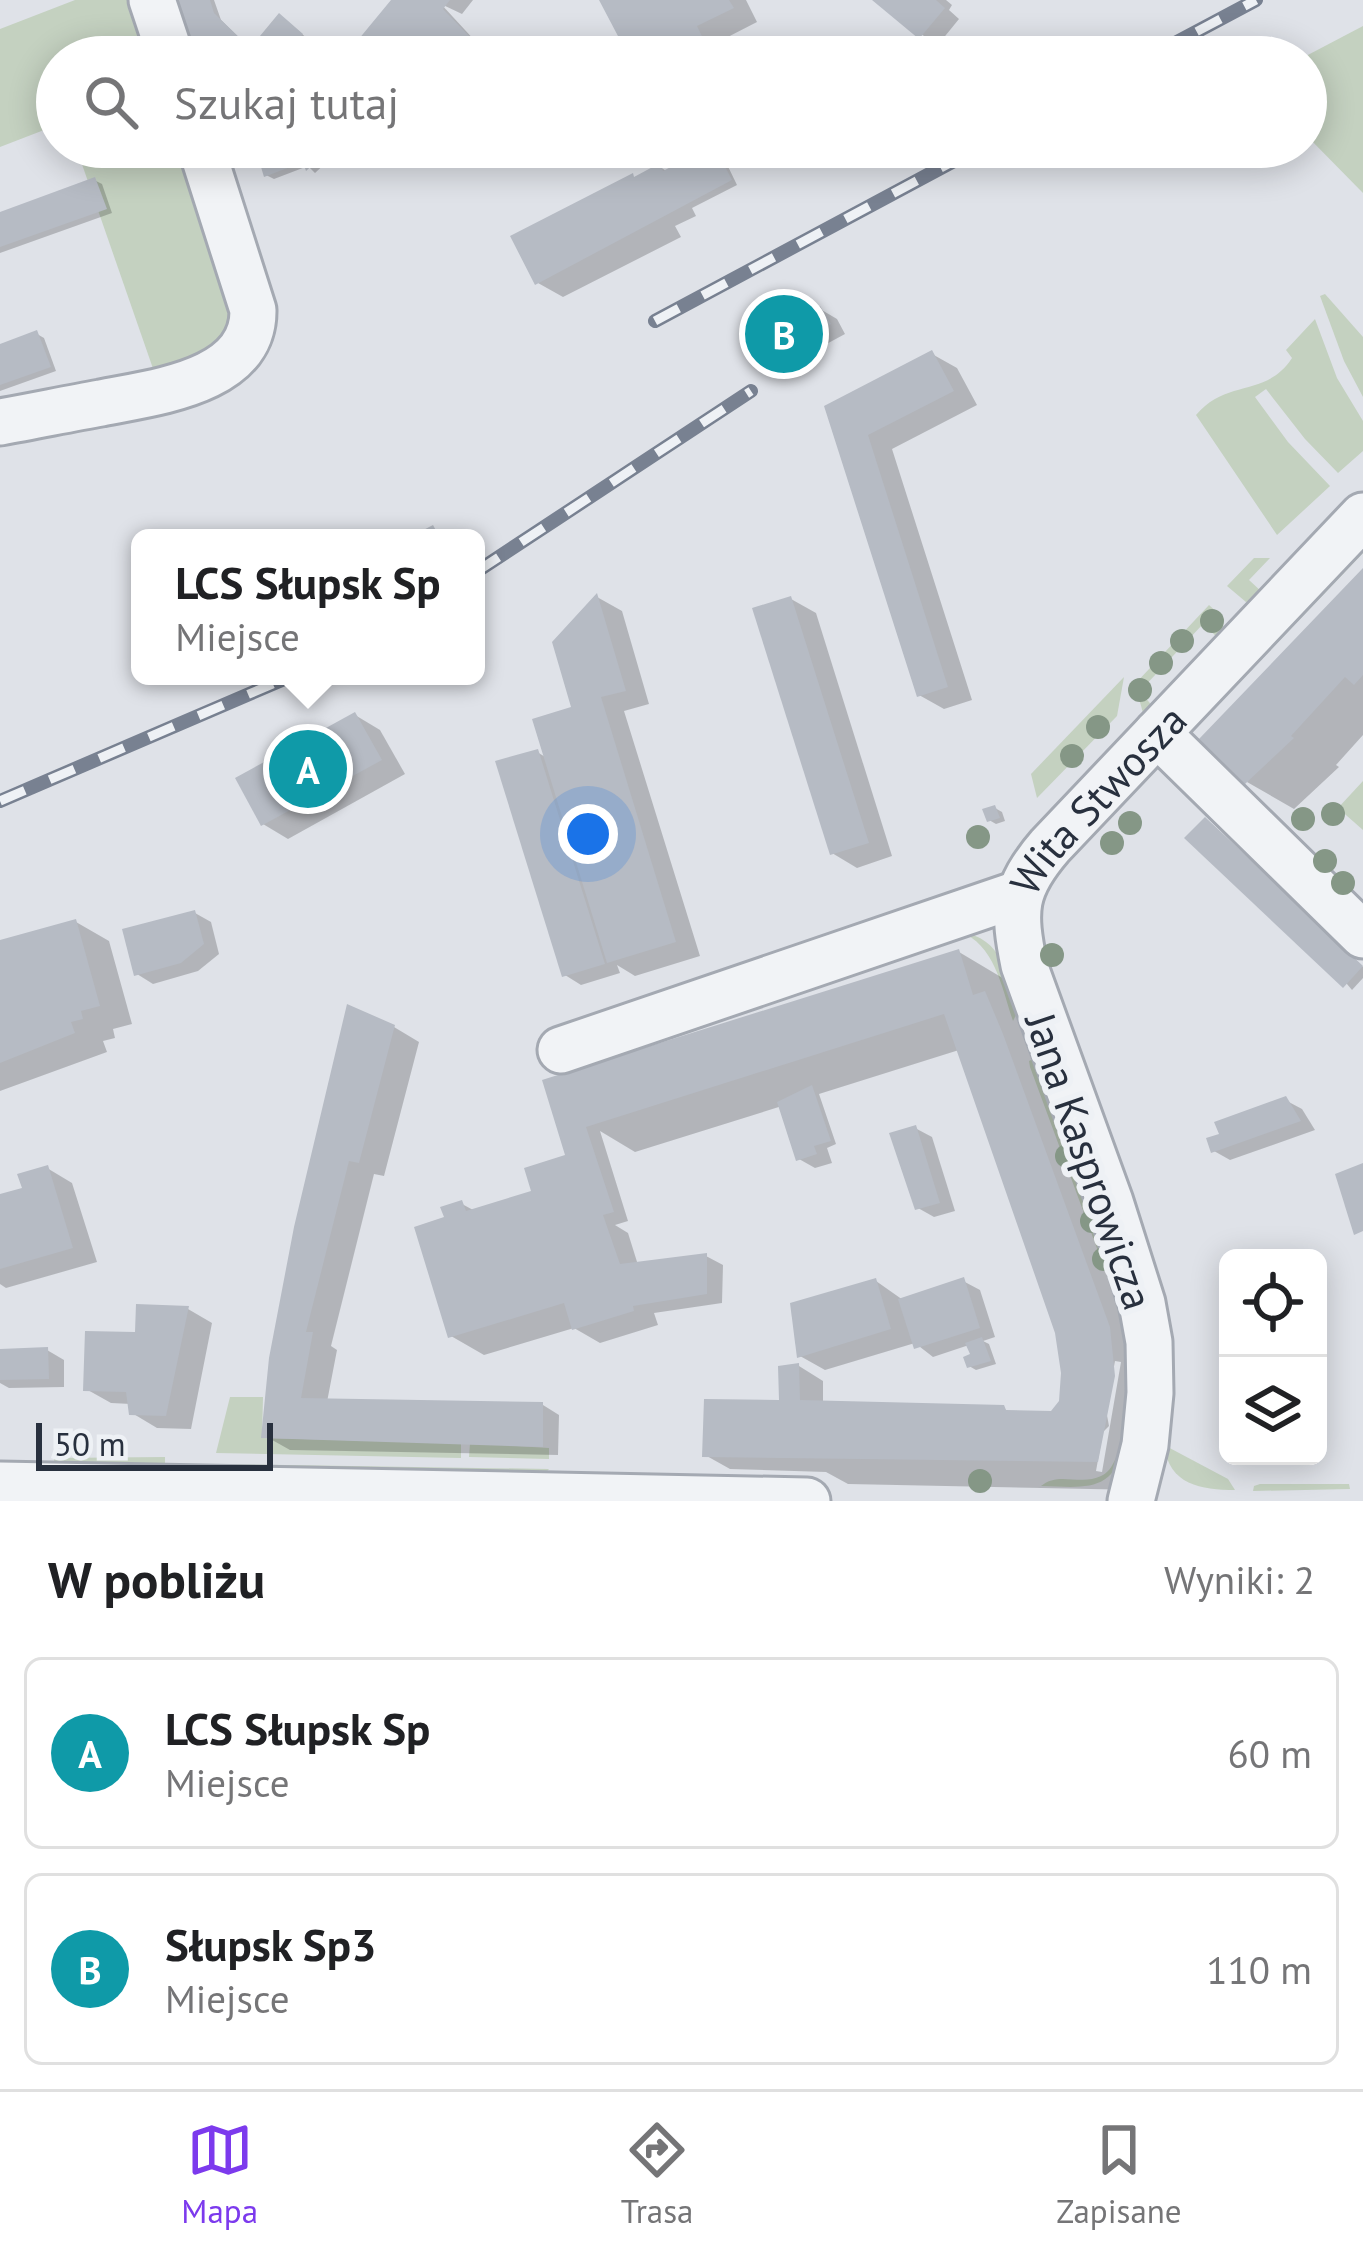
<!DOCTYPE html>
<html lang="pl">
<head>
<meta charset="utf-8">
<style>
	:root { --surface:#fff; --page:#f6f6f6; --text:#202124; --muted:#757577; --line:#e0e0e0; --accent:#7c3aed }
	body { margin:0; font-family:"PT Sans",sans-serif; background:var(--page); color:var(--text) }
	.controls { position:absolute; right:36px; bottom:36px; display:grid; overflow:hidden; border-radius:18px; box-shadow:0 6px 30px #0003 }
	.controls button { width:108px; height:108px; display:grid; place-items:center; padding:0; border:0; border-bottom:3px solid var(--line); background:var(--surface); color:var(--text); font:60px sans-serif }
	.scale { position:absolute; left:36px; bottom:30px; width:237px; box-sizing:border-box; padding-left:12px; border:6px solid #28303e; border-top:0; font-size:33px; line-height:42px; white-space:nowrap; color:#28303e; -webkit-text-stroke:9px #eef1f5; paint-order:stroke }
	.you { position:absolute; left:588px; top:834px; width:42px; height:42px; margin:-30px; border:9px solid #fff; border-radius:50%; background:#1a73e8; box-shadow:0 0 0 18px #1a73e833 }
	.badge { display:grid; place-items:center; width:78px; height:78px; border-radius:50%; background:var(--accent); color:#fff; font-size:39px; font-weight:700 }
	.pin { position:absolute; translate:-50% -50%; border:6px solid #fff; box-shadow:0 3px 12px #0006 }
	.popup { position:absolute; left:131px; top:529px; width:354px; height:156px; box-sizing:border-box; display:grid; place-content:center; border-radius:18px; background:var(--surface); filter:drop-shadow(0 3px 9px #0005); font-size:39px; white-space:nowrap; color:var(--muted) }
	.popup b { font-size:45px; color:var(--text) }
	.popup::after { content:''; position:absolute; left:50%; top:100%; margin-left:-24px; border:24px solid transparent; border-top-color:var(--surface) }
	.list { margin:0; padding:0; list-style:none }
	h2 { display:flex; justify-content:space-between; align-items:center; height:156px; margin:0; padding:0 48px; font-size:51px }
	h2 small { font-size:39px; font-weight:400; color:var(--muted) }
	.list li { display:grid; grid-template-columns:78px 1fr auto; gap:36px; align-items:center; box-sizing:border-box; height:192px; margin:0 24px 24px; padding:0 24px; border:3px solid var(--line); border-radius:18px }
	.list b { display:block; font-size:45px; white-space:nowrap }
	.list p { margin:0; font-size:39px; white-space:nowrap; color:var(--muted) }
	.list em { font-size:39px; font-style:normal; color:var(--muted) }
	.icon { flex:none; width:66px; height:66px; fill:none; stroke:currentColor; stroke-width:2; stroke-linecap:round; stroke-linejoin:round }
	.map { position:relative; flex:none; width:1363px; height:1501px; overflow:hidden }
	.search { position:absolute; background:var(--surface); box-shadow:0 6px 30px #0003; left:36px; right:36px; top:36px; height:132px; display:flex; align-items:center; gap:30px; box-sizing:border-box; padding:0 42px; border-radius:66px; color:var(--muted); font-size:45px }
	.sheet { height:588px; background:var(--surface) }
	nav { display:flex; justify-content:space-around; align-items:center; box-sizing:border-box; height:168px; border-top:3px solid var(--line); background:var(--surface); font-size:33px; color:var(--muted) }
	nav a { display:grid; justify-items:center; gap:6px }
	nav .on { color:var(--accent) }
	.map>svg:first-child { display:block }
</style>
</head>
<body>
<div class="map">
<svg width="1363" height="1501" viewBox="0 0 1363 1501">
	<rect width="100%" height="100%" fill="#dfe2e8"/>
	<!-- green -->
	<g fill="#c4d1c0">
		<polygon points="75,0 138,0 157,57 57,57 57,125 0,147 0,29"/>
		<polygon points="1363,26 1363,193 1306,135 1304,57"/>
		<polygon points="76,147 186,147 236,300 220,354 157,380"/>
		<polygon points="1325,294 1363,337 1363,397 1344,361 1320,296"/>
		<path d="M1315,319L1337,378L1363,421V451L1338,473L1305,439L1266,389L1255,397L1288,442L1330,486L1277,535L1196,415C1227,378 1266,398 1292,358L1286,350Z"/>
		<polygon points="1363,544 1363,553 1182,743 1179,732"/>
		<polygon points="1254,558 1270,558 1249,580 1263,593 1260,599 1246,602 1227,586"/>
		<polygon points="1209,605 1221,616 1225,633 1217,637 1203,624 1140,691 1153,707 1148,714 1143,713 1135,684"/>
		<polygon points="1124,677 1117,716 1037,798 1031,774"/>
		<polygon points="1363,781 1363,830 1338,808"/>
		<path d="M960,932C1003,938 1007,974 1018,1011L1013,1021C1002,989 995,944 960,932Z"/>
		<path d="M1035,1058C1077,1172 1138,1289 1132,1413C1123,1400 1130,1351 1126,1327L1030,1067L1029,1061Z"/>
		<polygon points="230,1397 263,1397 262,1438 461,1443 461,1458 216,1453"/>
		<polygon points="470,1443 549,1448 549,1459 469,1457"/>
		<path d="M1125,1443C1114,1494 1084,1487 1041,1486C1058,1471 1081,1486 1101,1476C1115,1470 1115,1453 1125,1443Z"/>
		<path d="M1164,1445L1228,1479L1235,1490C1201,1490 1169,1485 1164,1445Z"/>
		<polygon points="165,1457 165,1470 54,1467 54,1458"/>
		<polygon points="223,1464 549,1469 542,1477 224,1471"/>
		<polygon points="1260,1484 1349,1484 1350,1489 1253,1491 1254,1486"/>
	</g>
	<!-- shadow -->
	<g fill="#0003" fill-rule="evenodd">
		<polygon points="178,0 214,0 221,20 252,50 287,21 309,40 294,57 198,57"/>
		<polygon points="394,0 473,0 462,14 441,4 477,43 466,57 346,57"/>
		<polygon points="603,0 746,0 757,22 720,41 728,57 631,57"/>
		<polygon points="877,0 946,0 952,5 949,10 959,19 937,46"/>
		<polygon points="270,147 340,147 347,154 346,163 338,165 329,160 315,173 308,166 274,179 266,175"/>
		<polygon points="714,148 721,152 737,185 692,208 696,216 675,226 681,237 563,297 538,283 636,179 660,167 668,172"/>
		<polygon points="94,180 102,184 112,213 0,253 0,215"/>
		<polygon points="802,306 814,313 820,309 837,319 845,334 771,374 754,364"/>
		<polygon points="37,334 44,338 56,371 0,391 0,347"/>
		<polygon points="932,354 957,368 977,405 892,449 972,700 944,709 919,695 828,408"/>
		<polygon points="1363,573 1363,735 1336,765 1339,767 1294,809 1247,782"/>
		<polygon points="597,597 622,611 649,704 624,711 700,956 635,976 617,965 620,973 581,985 565,975 537,752 547,758 575,709"/>
		<polygon points="791,599 816,613 892,856 857,868 832,853"/>
		<polygon points="355,715 380,730 405,774 288,839 263,824"/>
		<polygon points="995,808 1002,812 1005,821 996,824 989,820"/>
		<polygon points="1212,824 1363,967 1363,978 1352,990"/>
		<polygon points="195,913 211,922 219,954 198,971 153,984 137,974"/>
		<polygon points="76,922 109,941 132,1024 113,1029 115,1038 103,1041 107,1052 0,1091 0,943"/>
		<path d="M959,952L1006,980L1016,1012L1032,1021L1156,1357L1140,1490L848,1484L826,1472L730,1469L705,1455L782,1403L799,1366L823,1381V1404L1003,1408L1012,1414H1052L1062,1402L1064,1373L1058,1332L959,1050L819,1094L836,1144L827,1148L832,1163L815,1168L799,1159L782,1106L635,1152L600,1131L628,1221L615,1225L628,1233L638,1265L706,1256L723,1265L722,1303L654,1313L658,1325L600,1343L574,1328L484,1355L451,1336L448,1219L462,1204L475,1211L530,1194L569,1157L546,1082ZM1115,1361L1121,1362L1102,1472L1096,1471L1103,1432L1109,1426L1106,1410Z"/>
		<polygon points="394,1027 419,1042 384,1176 374,1174 331,1346 337,1350 327,1402 543,1405 559,1415 558,1455 290,1450 265,1436 272,1358"/>
		<polygon points="1285,1100 1302,1109 1315,1130 1230,1160 1214,1151 1223,1136"/>
		<polygon points="915,1128 932,1137 955,1211 934,1217 918,1208"/>
		<polygon points="47,1168 72,1183 97,1262 6,1288 0,1284 0,1197 25,1190"/>
		<polygon points="876,1281 903,1300 963,1281 980,1290 995,1337 983,1341 989,1344 996,1364 976,1370 969,1366 973,1355 969,1345 933,1357 915,1343 825,1370 800,1356"/>
		<polygon points="188,1309 212,1323 191,1429 157,1428 132,1413 131,1404 111,1403 86,1389 138,1336"/>
		<polygon points="47,1350 64,1360 64,1387 9,1388 0,1383 0,1352"/>
	</g>
	<!-- building -->
	<g fill="#b6bbc4">
		<polygon points="175,0 210,0 214,13 250,48 279,13 303,34 283,57 195,57"/>
		<polygon points="391,0 450,0 443,9 471,38 456,57 344,57"/>
		<polygon points="599,0 729,0 734,8 697,26 712,57 629,57"/>
		<polygon points="872,0 936,0 945,8 919,39"/>
		<polygon points="268,147 341,147 340,160 328,163 321,157 306,171 303,162 264,177 258,157"/>
		<polygon points="709,147 715,147 732,180 535,285 510,236 633,173 634,177 660,163 663,171"/>
		<polygon points="95,177 107,209 0,247 0,212"/>
		<polygon points="802,303 807,313 820,306 831,324 752,366 747,358 753,355 748,344 758,340 753,329"/>
		<polygon points="37,330 51,367 0,385 0,344"/>
		<polygon points="932,350 954,391 868,435 948,687 917,697 824,406"/>
		<polygon points="433,525 440,538 408,538"/>
		<polygon points="1363,568 1363,675 1354,685 1345,677 1291,736 1294,738 1245,784 1199,739"/>
		<polygon points="597,593 626,691 601,697 676,942 607,963 532,719 571,707 552,642"/>
		<polygon points="791,596 869,843 830,855 752,608"/>
		<polygon points="355,712 382,760 261,826 235,778"/>
		<polygon points="538,749 605,964 562,977 495,761"/>
		<polygon points="995,805 1000,818 987,822 982,809"/>
		<polygon points="1205,817 1363,966 1343,988 1184,838"/>
		<polygon points="195,910 204,944 181,963 134,976 122,929"/>
		<polygon points="76,919 100,1006 81,1011 83,1019 71,1022 75,1033 0,1063 0,940"/>
		<polygon points="959,949 973,995 985,991 1003,1034 1110,1327 1115,1376 1098,1462 702,1457 704,1399 779,1400 778,1366 799,1363 800,1400 1004,1405 1006,1410 1051,1411 1059,1401 1061,1373 1055,1333 944,1014 586,1127 614,1212 603,1215 620,1264 707,1253 707,1294 633,1306 634,1311 572,1330 564,1303 448,1338 414,1227 444,1217 440,1207 462,1200 466,1211 531,1191 524,1168 565,1155 542,1080"/>
		<polygon points="347,1004 395,1025 359,1163 349,1161 306,1332 313,1332 301,1398 543,1402 543,1447 261,1438 269,1358 294,1227"/>
		<polygon points="812,1085 831,1141 814,1146 817,1154 796,1161 777,1102"/>
		<polygon points="1286,1096 1301,1121 1211,1153 1206,1138 1219,1134 1214,1122"/>
		<polygon points="916,1125 940,1203 915,1210 889,1133"/>
		<polygon points="1363,1163 1363,1231 1354,1235 1335,1174"/>
		<polygon points="48,1165 73,1248 0,1269 0,1194 22,1188 17,1174"/>
		<polygon points="964,1277 980,1328 914,1349 898,1299"/>
		<polygon points="876,1278 891,1329 797,1358 790,1303"/>
		<polygon points="136,1304 189,1306 166,1416 129,1415 126,1392 83,1391 85,1331 135,1332"/>
		<polygon points="982,1337 991,1361 967,1368 963,1357 970,1354 965,1343"/>
		<polygon points="48,1347 49,1379 0,1380 0,1349"/>
	</g>
	<g fill="none" stroke-linecap="round" stroke-linejoin="round">
		<!-- minor casing -->
		<g stroke="#a4a9b2" stroke-width="51">
			<g id="minor">
				<polyline points="152,0 171,57"/>
				<path d="M0,422C34,416 67,409 101,403C153,392 254,383 253,310L201,147"/>
				<polyline points="1157,733 1363,935"/>
				<polyline points="561,1050 1018,894"/>
				<polyline points="0,1485 807,1501"/>
				<path id="s1" d="M1131,1501L1145,1445L1150,1393L1149,1342L1142,1303L1110,1202L1024,965C1013,911 1013,889 1050,846L1363,516"/>
			</g>
		</g>
		<!-- minor -->
		<use href="#minor" stroke="#f1f3f6" stroke-width="45"/>
		<!-- rail casing -->
		<g stroke="#788191" stroke-width="14">
			<g id="rail">
				<polyline points="1149,57 1256,0"/>
				<polyline points="655,321 980,147"/>
				<polyline points="476,572 751,391"/>
				<polyline points="0,801 291,676"/>
			</g>
		</g>
		<!-- rail -->
		<use href="#rail" stroke="#eef1f5" stroke-width="9" stroke-dasharray="27" stroke-linecap="butt"/>
	</g>
	<!-- trees -->
	<g fill="#859786">
		<circle cx="1212" cy="621" r="12"/>
		<circle cx="1182" cy="641" r="12"/>
		<circle cx="1161" cy="663" r="12"/>
		<circle cx="1140" cy="690" r="12"/>
		<circle cx="1098" cy="727" r="12"/>
		<circle cx="1072" cy="756" r="12"/>
		<circle cx="1333" cy="814" r="12"/>
		<circle cx="1303" cy="819" r="12"/>
		<circle cx="1130" cy="823" r="12"/>
		<circle cx="978" cy="837" r="12"/>
		<circle cx="1112" cy="843" r="12"/>
		<circle cx="1325" cy="861" r="12"/>
		<circle cx="1343" cy="883" r="12"/>
		<circle cx="1052" cy="955" r="12"/>
		<circle cx="1067" cy="1156" r="12"/>
		<circle cx="1092" cy="1221" r="12"/>
		<circle cx="1104" cy="1259" r="12"/>
		<circle cx="980" cy="1481" r="12"/>
	</g>
	<g text-anchor="middle" dominant-baseline="central" stroke-width="12" stroke-linejoin="round" paint-order="stroke">
		<!-- street labels -->
		<g font-size="42" fill="#28303e" stroke="#eef1f5">
			<text stroke="none"><textPath href="#s1" startOffset="753">Wita Stwosza</textPath></text>
			<text transform="translate(1090 1161) rotate(71)">Jana Kasprowicza</text>
		</g>
	</g>
</svg>
<div class="controls">
<button><svg class="icon" aria-label="locate" viewBox="0 0 24 24"><circle cx="12" cy="12" r="6"/><path d="M12 2v4M12 18v4M2 12h4M18 12h4"/></svg></button>
<button><svg class="icon" aria-label="layers" viewBox="0 0 24 24"><path d="M12 4l9 5-9 5-9-5zM3 14l9 5 9-5"/></svg></button>
</div>
<div class="scale">50 m</div>
<div class="you"></div>
<div class="pin badge" style="left:308px;top:769px;background:#0f9aa8">A</div>
<div class="popup"><b>LCS Słupsk Sp</b>Miejsce</div>
<div class="pin badge" style="left:784px;top:334px;background:#0f9aa8">B</div>
<div class="search"><svg class="icon" aria-label="search" viewBox="0 0 24 24"><circle cx="10" cy="10" r="6"/><path d="M15 15l6 6"/></svg>Szukaj tutaj</div>
</div>
<section class="sheet">
<h2>W pobliżu<small>Wyniki: 2</small></h2>
<ul class="list">
<li><span class="badge" style="background:#0f9aa8">A</span><div><b>LCS Słupsk Sp</b><p>Miejsce</p></div><em>60 m</em></li>
<li><span class="badge" style="background:#0f9aa8">B</span><div><b>Słupsk Sp3</b><p>Miejsce</p></div><em>110 m</em></li>
</ul>
</section>
<nav>
<a class="on"><svg class="icon" aria-label="map" viewBox="0 0 24 24"><path d="M3 6l6-2 6 2 6-2v14l-6 2-6-2-6 2zM9 4v14M15 6v14"/></svg>Mapa</a>
<a><svg class="icon" aria-label="directions" viewBox="0 0 24 24"><path d="M12 3l9 9-9 9-9-9zM9 14v-3h6M13 9l2 2-2 2"/></svg>Trasa</a>
<a><svg class="icon" aria-label="saved" viewBox="0 0 24 24"><path d="M7 4h10v16l-5-4-5 4z"/></svg>Zapisane</a>
</nav>
</body>
</html>
